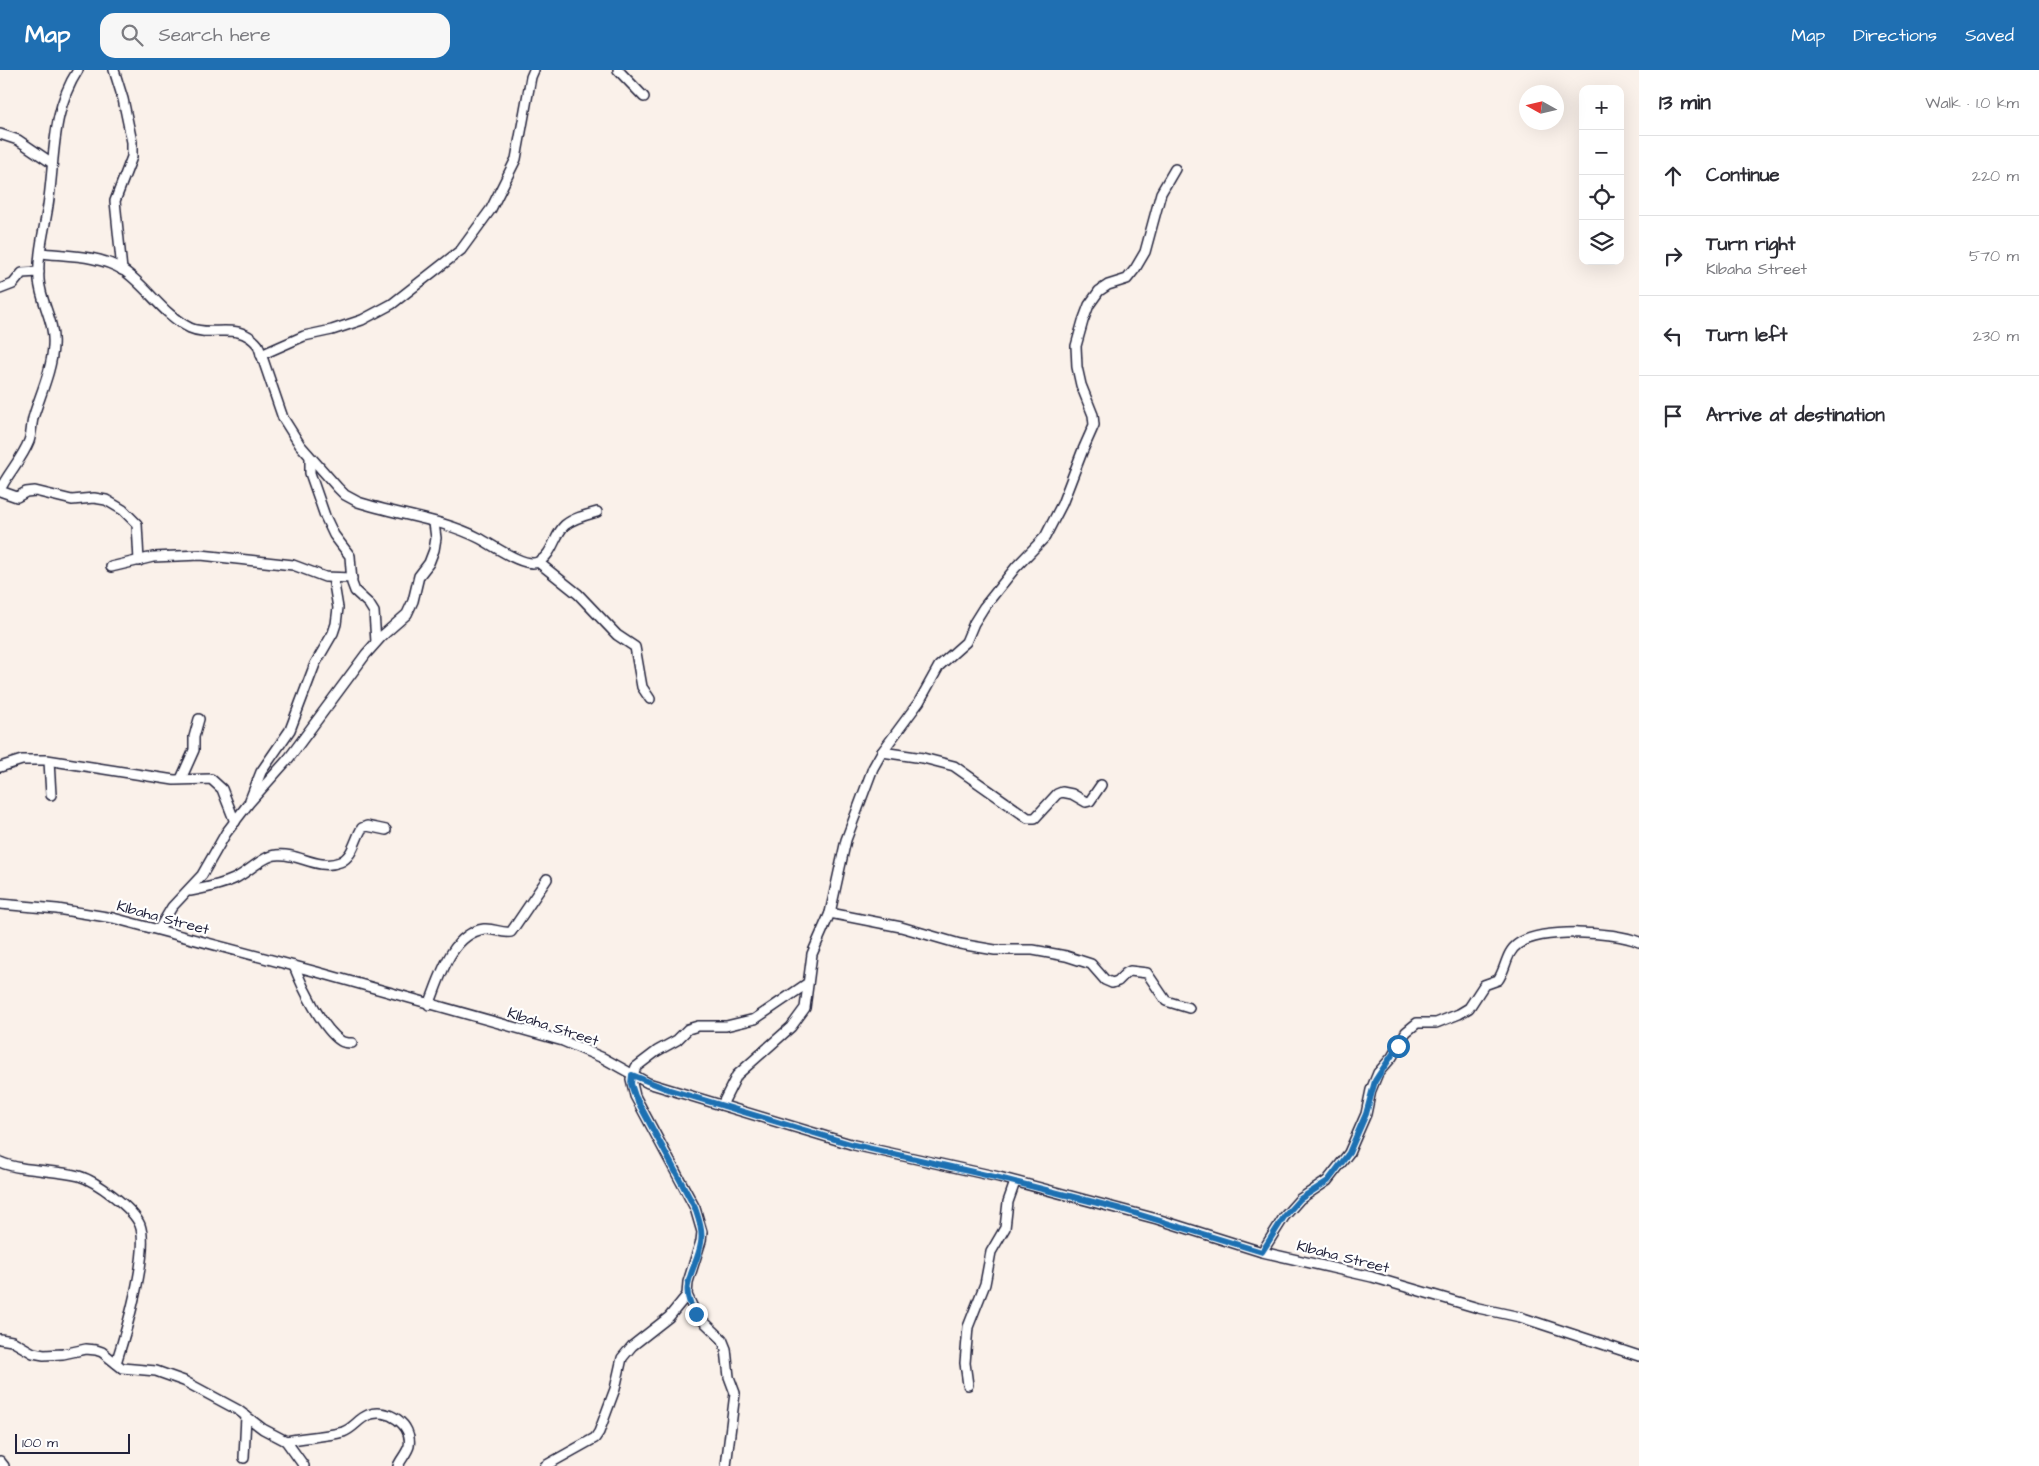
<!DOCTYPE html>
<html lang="en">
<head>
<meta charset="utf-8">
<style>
	:root { --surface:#fff; --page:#f7f7f7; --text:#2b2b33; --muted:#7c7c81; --line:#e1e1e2; --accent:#1f6fb2 }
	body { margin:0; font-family:"Architects Daughter",sans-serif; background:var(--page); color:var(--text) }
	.controls { position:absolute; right:15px; top:15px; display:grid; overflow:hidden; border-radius:10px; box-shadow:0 5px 20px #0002 }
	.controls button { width:45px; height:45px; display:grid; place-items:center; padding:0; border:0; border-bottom:1px solid var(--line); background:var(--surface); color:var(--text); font:25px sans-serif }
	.compass { position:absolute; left:1519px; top:15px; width:45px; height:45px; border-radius:50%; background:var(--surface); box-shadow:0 5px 20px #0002; rotate:278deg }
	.scale { position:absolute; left:15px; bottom:12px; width:115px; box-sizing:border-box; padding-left:5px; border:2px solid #22223b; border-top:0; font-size:14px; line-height:18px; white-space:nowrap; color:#22223b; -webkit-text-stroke:4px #fff; paint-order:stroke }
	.stop { position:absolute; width:15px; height:15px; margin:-11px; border:4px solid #1f6fb2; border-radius:50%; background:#fff }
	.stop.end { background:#1f6fb2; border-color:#fff; box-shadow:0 1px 5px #0008 }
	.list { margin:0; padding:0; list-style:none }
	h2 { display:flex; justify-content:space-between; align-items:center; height:65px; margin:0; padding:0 20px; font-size:21px }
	h2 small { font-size:16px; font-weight:400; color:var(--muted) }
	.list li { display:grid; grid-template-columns:32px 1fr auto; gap:15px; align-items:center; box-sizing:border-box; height:80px; padding:0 20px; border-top:1px solid var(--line) }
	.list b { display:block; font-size:19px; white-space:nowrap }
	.list p { margin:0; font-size:16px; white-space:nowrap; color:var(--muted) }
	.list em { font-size:16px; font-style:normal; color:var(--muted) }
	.icon { flex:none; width:28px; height:28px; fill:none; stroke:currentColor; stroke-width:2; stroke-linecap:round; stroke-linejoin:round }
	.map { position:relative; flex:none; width:1639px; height:1396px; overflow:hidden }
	header { display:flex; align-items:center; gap:30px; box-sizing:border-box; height:70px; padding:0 25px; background:var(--accent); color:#fff }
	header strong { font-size:24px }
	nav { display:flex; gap:28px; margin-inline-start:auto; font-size:18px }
	.search { width:350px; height:45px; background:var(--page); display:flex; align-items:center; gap:12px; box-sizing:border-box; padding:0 18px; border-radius:15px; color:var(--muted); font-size:19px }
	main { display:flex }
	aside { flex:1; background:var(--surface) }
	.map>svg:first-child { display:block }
</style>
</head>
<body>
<header>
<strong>Map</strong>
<div class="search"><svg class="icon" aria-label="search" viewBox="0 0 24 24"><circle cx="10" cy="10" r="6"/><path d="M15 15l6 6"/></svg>Search here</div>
<nav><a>Map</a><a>Directions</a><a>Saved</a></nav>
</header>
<main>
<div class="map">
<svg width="1639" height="1396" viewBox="0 0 1639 1396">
	<rect width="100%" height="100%" fill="#faf1ea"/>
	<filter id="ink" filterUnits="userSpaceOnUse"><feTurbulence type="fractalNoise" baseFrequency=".02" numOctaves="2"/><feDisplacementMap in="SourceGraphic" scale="10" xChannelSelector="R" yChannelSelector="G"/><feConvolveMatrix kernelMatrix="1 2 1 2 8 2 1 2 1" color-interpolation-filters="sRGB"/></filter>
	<g filter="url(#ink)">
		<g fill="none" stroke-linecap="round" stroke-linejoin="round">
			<!-- minor casing -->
			<g stroke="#22223b" stroke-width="12">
				<g id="minor">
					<polyline points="114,0 123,29 132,72 132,87 115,131 122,200"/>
					<polyline points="618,0 644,27"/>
					<polyline points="0,64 18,70 52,93"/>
					<path d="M41,183C67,186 100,185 123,200C147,216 163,245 190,258C212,268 238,250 258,275L283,348L300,375L338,418L345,425L358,432C398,445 442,449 479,468C493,475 524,498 538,492C553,485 554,465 565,455C574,448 586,445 597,442"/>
					<polyline points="0,219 13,214 22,203 39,202"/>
					<polyline points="261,285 304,266 332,260 362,250 392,234 461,180 491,139 516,89 531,7 534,0"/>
					<polyline points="310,388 310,403 325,446 334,465 350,486 352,513 355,521 369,534 374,542 376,572"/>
					<path d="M0,420C8,403 22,389 29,371C32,363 31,353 34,345C41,323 52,299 53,276C55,251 41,234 39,210C37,182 46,155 49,128C55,83 52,40 78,0"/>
					<polyline points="0,421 17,427 26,422 35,421 72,430 94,428 106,430 123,440 137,454 139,491"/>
					<polyline points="538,492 578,524 617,565 635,577 642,617 650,629"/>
					<polyline points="111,497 153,487 201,485 293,495 325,507 352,508"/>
					<polyline points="882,682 923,688 954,696 1028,748 1035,748 1057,724 1062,722 1072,724 1086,732 1090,731 1101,715"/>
					<polyline points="49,691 51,725"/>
					<polyline points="0,697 22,690 47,690 174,710 211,709 222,719 235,752"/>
					<polyline points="181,709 194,680 194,667 199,649"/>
					<polyline points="250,730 261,702 290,660 315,594 333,563 336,554 338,538 333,508"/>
					<path d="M190,821C205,818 219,816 234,809C247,803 263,786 276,785C298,782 317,801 340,792C353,787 355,769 362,758L367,756L386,760"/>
					<polyline points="0,834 57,839 113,848 317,902 563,971 603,988 648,1013 854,1075 999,1107 1157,1149 1262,1182 1372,1207 1478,1238 1520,1247 1639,1286"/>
					<polyline points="830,843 901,857 960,874 995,880 1033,880 1066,886 1091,894 1105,910 1112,913 1118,911 1126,903 1130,901 1147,903 1166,931 1189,938"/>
					<polyline points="159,859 172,837 202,805 226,763 249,733 289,688 366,584 382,566 407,544 413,531 419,506 429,493 434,480 436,468 434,453"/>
					<path d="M294,896C302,916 322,959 341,971C344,973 349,973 352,973"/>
					<path d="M429,935C440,908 451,864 484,859C494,858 502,864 511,862L547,809"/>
					<polyline points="722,1035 737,1005 791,957 805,938 812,884 830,843 846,770 873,698 882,682 919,632 939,596 966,572 974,553 984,537 1016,497 1045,467 1062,434 1082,382 1094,355 1093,345 1081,315 1077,297 1076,276 1083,251 1089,235 1099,221 1108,215 1127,209 1135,199 1145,182 1161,123 1175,99"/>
					<path d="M0,1092C24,1102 53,1099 79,1106C96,1111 133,1138 140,1155C150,1182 125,1265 116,1293"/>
					<path d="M1262,1182L1284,1147L1300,1129L1327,1111L1349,1083L1366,1044L1371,1020L1378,1003L1392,987L1406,962L1417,953H1436L1459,944L1469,938L1484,915L1498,910C1506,899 1506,882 1518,874C1542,858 1613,861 1639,872"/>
					<polyline points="0,1269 12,1271 33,1283 44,1285 63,1284 86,1279 96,1280 102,1282 122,1298 156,1301 184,1311 238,1340 263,1359 286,1371 304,1396"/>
					<polyline points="968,1315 965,1293 968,1257 985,1214 991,1182 1005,1158 1008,1132 1015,1112"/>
					<path d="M286,1371C304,1367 325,1367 343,1362C354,1358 358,1349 368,1345C387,1337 413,1354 409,1376C407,1383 401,1389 398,1396"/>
					<polyline points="244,1388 246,1346"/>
					<polyline points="0,1391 4,1396"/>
					<polyline points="545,1396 595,1368 599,1362 615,1319 622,1288 632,1276 669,1247 687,1225"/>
					<polyline points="726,1396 735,1323 729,1307 726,1279 722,1269 696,1244 687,1225 688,1212 701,1171 702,1162 695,1138 635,1026 631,1009 636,997 657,981 677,970 688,959 698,956 726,956 755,949 808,913"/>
				</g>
			</g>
			<!-- minor -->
			<use href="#minor" stroke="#fff" stroke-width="9"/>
		</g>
	</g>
	<g fill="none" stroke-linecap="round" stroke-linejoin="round" filter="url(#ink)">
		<!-- route -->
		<path stroke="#1f6fb2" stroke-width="6" d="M696,1244C676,1216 697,1200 701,1173C703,1161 699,1150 695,1138L635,1026L631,1014L632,1005L667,1019L854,1075L999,1108L1121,1139L1262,1182L1284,1147L1300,1129L1328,1111L1349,1083L1366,1044L1375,1011L1398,976"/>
	</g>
	<g text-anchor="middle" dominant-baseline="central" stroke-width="4.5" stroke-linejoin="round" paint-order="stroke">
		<!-- street labels -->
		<g font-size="15" fill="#22223b" stroke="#fff">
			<text transform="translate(163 848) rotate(15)">KIbaha Street</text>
			<text transform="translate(553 957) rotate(18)">KIbaha Street</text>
			<text transform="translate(1343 1187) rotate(14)">KIbaha Street</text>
		</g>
	</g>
</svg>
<div class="controls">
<button>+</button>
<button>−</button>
<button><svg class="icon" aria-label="locate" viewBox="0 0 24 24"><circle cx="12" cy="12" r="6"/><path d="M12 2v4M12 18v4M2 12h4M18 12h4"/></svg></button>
<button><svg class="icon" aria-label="layers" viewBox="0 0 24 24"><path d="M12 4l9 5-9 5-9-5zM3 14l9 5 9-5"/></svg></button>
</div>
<svg class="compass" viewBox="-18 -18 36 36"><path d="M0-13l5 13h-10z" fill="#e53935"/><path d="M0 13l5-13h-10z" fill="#7c7c81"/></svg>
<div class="scale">100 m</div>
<div class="stop" style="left:1398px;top:976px"></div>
<div class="stop end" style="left:696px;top:1244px"></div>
</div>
<aside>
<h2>13 min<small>Walk · 1.0 km</small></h2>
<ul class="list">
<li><svg class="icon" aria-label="ahead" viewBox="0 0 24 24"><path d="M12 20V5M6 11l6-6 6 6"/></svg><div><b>Continue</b></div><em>220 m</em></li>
<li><svg class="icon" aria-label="right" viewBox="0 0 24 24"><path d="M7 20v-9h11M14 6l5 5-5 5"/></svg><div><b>Turn right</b><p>KIbaha Street</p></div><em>570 m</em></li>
<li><svg class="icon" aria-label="left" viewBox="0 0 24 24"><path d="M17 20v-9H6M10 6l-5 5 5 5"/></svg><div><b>Turn left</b></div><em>230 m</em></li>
<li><svg class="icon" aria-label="arrive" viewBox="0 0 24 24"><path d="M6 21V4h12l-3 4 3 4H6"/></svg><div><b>Arrive at destination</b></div></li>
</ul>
</aside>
</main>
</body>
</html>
